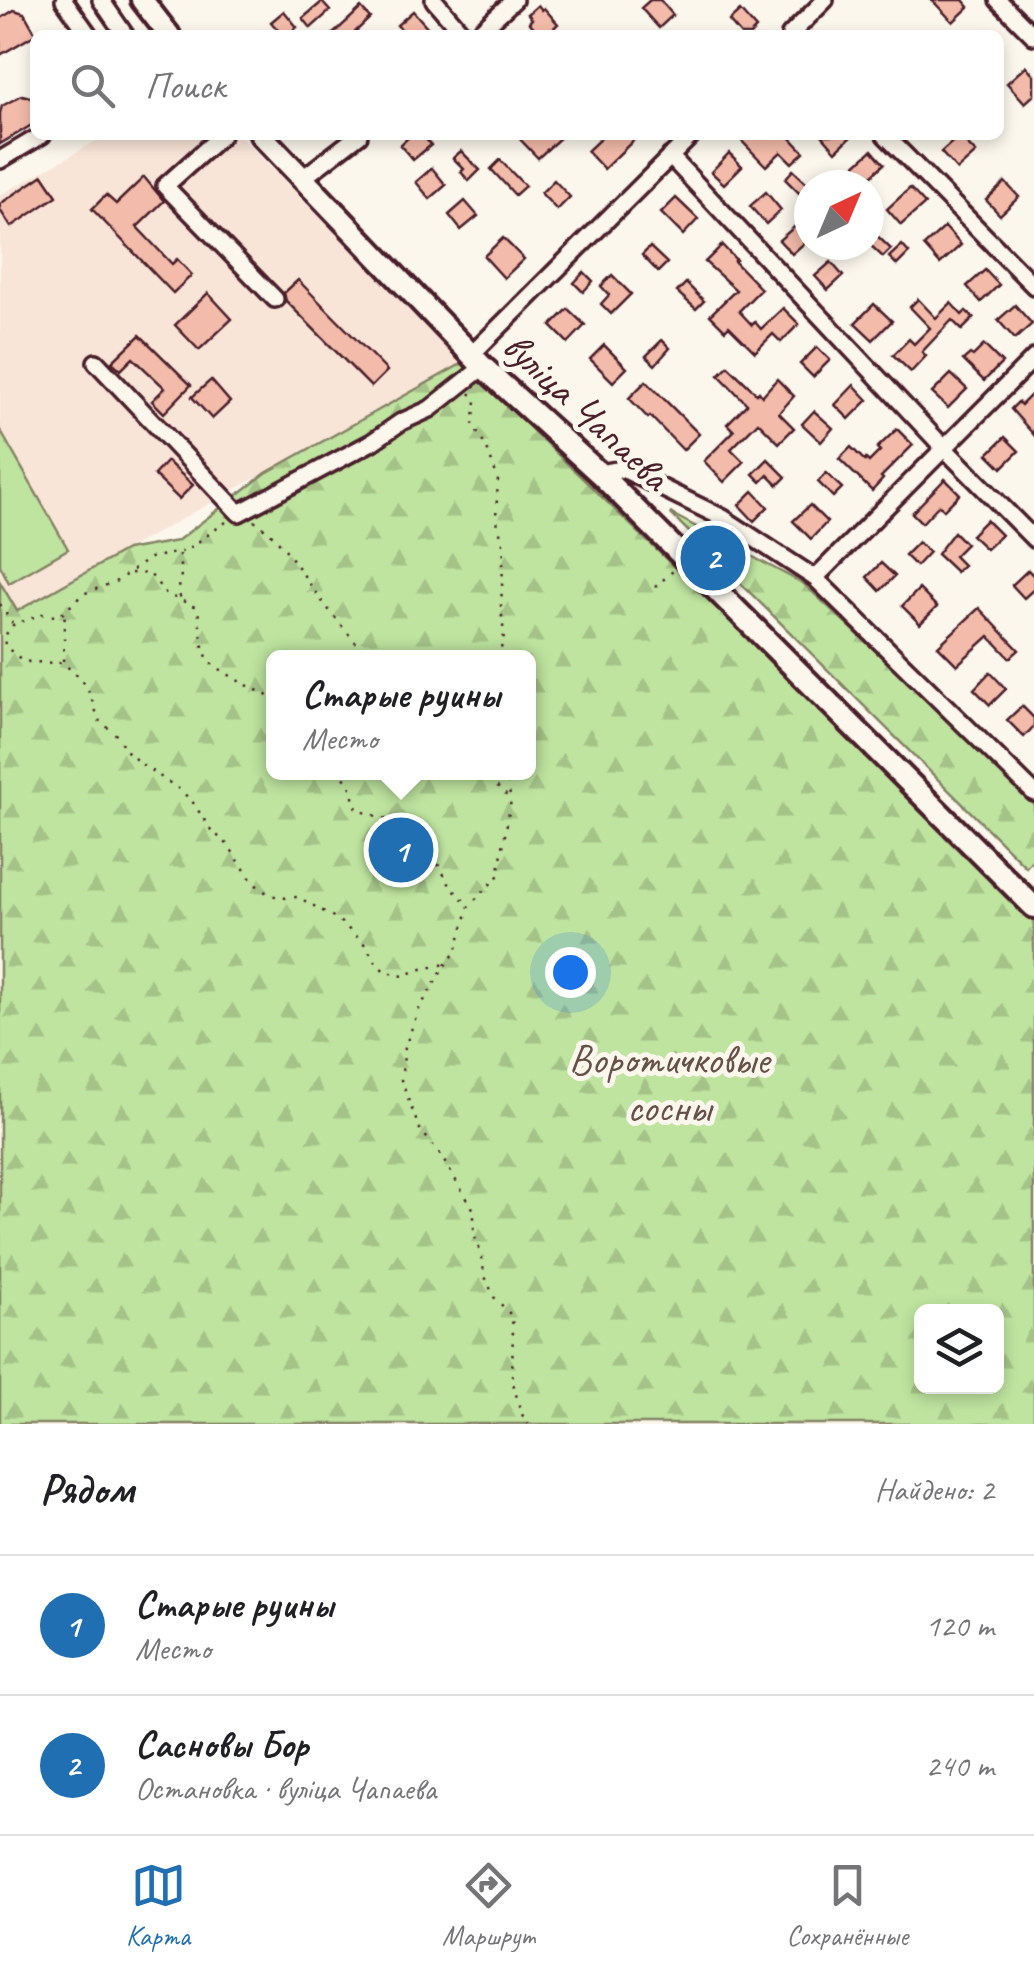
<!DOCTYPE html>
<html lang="ru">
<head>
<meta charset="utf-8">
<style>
	:root { --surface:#fff; --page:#f2f2f2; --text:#202124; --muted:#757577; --line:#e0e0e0; --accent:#1f6fb2 }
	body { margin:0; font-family:Caveat,sans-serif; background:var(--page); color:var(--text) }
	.controls { position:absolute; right:30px; bottom:30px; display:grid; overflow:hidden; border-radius:15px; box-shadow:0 5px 15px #0003 }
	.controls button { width:90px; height:90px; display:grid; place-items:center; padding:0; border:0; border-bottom:2px solid var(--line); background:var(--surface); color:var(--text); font:50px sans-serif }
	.compass { position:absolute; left:794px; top:170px; width:90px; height:90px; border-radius:50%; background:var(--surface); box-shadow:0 5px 15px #0003; rotate:44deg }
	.you { position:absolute; left:570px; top:972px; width:35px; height:35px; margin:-25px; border:8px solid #fff; border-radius:50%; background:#1a73e8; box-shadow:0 0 0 15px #1a73e833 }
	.badge { display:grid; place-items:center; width:65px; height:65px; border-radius:50%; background:var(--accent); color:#fff; font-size:32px; font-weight:700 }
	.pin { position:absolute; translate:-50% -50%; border:5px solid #fff; box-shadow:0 2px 10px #0006 }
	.popup { position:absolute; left:266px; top:650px; width:270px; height:130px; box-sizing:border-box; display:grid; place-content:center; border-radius:15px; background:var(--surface); filter:drop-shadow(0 2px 8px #0005); font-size:32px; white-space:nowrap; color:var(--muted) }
	.popup b { font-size:38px; color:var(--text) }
	.popup::after { content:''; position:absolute; left:50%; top:100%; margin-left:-20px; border:20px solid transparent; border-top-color:var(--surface) }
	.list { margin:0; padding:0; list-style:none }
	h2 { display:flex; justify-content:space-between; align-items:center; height:130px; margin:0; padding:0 40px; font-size:42px }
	h2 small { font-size:32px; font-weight:400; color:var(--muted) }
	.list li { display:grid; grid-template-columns:65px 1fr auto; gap:30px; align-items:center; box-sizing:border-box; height:140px; padding:0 40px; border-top:2px solid var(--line) }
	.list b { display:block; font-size:38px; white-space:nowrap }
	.list p { margin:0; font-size:32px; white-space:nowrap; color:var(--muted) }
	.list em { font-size:32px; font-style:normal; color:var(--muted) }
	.icon { flex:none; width:55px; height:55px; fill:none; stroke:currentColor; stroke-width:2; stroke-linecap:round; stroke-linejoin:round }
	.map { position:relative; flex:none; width:1034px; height:1424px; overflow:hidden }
	.search { position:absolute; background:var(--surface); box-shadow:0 5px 15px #0003; left:30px; right:30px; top:30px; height:110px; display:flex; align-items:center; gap:25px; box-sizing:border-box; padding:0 35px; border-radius:15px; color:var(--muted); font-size:38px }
	.sheet { height:410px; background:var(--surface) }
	nav { display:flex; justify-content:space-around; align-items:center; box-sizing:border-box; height:140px; border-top:2px solid var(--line); background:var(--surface); font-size:28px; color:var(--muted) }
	nav a { display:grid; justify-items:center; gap:5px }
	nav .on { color:var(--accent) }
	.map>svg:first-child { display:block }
</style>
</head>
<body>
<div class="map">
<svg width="1034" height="1424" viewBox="0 0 1034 1424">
	<defs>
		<pattern id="forest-firs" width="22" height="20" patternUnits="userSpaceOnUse" patternTransform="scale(2.5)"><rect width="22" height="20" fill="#bee49f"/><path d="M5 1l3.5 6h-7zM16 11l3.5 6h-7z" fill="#a5c389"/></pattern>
	</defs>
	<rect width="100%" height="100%" fill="#fbf7ec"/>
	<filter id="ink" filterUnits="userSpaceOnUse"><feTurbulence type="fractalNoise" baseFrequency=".01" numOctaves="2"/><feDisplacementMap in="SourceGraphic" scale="20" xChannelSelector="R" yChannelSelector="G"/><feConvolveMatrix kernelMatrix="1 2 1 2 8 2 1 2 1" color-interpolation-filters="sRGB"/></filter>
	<g filter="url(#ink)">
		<!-- built -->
		<polygon fill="#f9e5d8" points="107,135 239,135 463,363 16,611 0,582 0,195"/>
		<!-- forest -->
		<g fill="url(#forest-firs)" stroke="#848265" stroke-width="2.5" fill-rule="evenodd">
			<path d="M463,363L1034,914V1424H0V582L17,611L126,550L177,541L266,473ZM274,658H528V772H274ZM922,1312H996V1386H922Z"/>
			<polygon points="670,513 804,584 1034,799 1034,858 1026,867"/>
		</g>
		<!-- pitch -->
		<polygon fill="#bee49f" stroke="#848265" stroke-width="2.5" points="0,430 68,549 9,583 0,565"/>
		<!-- building -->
		<g fill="#f3bba9" stroke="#4a1f2b" stroke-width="2.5">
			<polygon points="650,0 660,0 673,15 659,28 641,8"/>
			<polygon points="932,0 963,0 969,7 953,22"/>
			<polygon points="322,2 330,11 311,28 303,18"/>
			<polygon points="538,5 542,10 544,8 558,24 546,35 541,35 529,22 532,19 528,14"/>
			<polygon points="361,8 370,18 352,35 332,35"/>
			<polygon points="14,10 24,13 36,34 0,55 0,19"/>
			<polygon points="284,11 297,27 288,35 282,35 271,22"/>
			<polygon points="413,11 428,28 420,35 406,35 397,25"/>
			<polygon points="740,11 756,29 750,35 741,35 729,21"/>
			<polygon points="1026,66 1034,75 1034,95 1025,103 1007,83"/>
			<polygon points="22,95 31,97 35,104 35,123 0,144 0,113 2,106"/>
			<polygon points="411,135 422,135 431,145 413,160 400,145"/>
			<polygon points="516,135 563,135 538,158"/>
			<polygon points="604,135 639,135 604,169 587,151"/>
			<polygon points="736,135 788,135 804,152 792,163 781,152 766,166"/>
			<polygon points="822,135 853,135 836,151"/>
			<polygon points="959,136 976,153 957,170 941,152"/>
			<polygon points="872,150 884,164 865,182 852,168"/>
			<polygon points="461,151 480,170 469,181 461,172 464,169 453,158"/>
			<polygon points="729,153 742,166 724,184 711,172"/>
			<polygon points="500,160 525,186 515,195 491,169"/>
			<polygon points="432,168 446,185 430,199 416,182"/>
			<polygon points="793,170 809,185 809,203 785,179"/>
			<polygon points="43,175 57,196 11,227 0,210 0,204"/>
			<polygon points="144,177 164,201 137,227 172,264 177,259 192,275 173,293 92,209 106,195 116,204"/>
			<polygon points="554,180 570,197 557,210 541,193"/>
			<polygon points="1005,182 1019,197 1000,215 986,200"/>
			<polygon points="910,188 925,204 901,225 887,209"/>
			<polygon points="766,192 781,210 766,224 750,206"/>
			<polygon points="676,198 698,219 683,235 661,213"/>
			<polygon points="465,201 478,216 461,230 449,215"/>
			<polygon points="799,223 809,234 809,239 792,254 779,240"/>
			<polygon points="945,227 961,245 940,264 924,246"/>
			<polygon points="869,228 891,249 883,257 869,244"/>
			<polygon points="503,238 524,259 504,278 484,256"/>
			<polygon points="722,245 736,260 734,261 761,289 739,311 752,325 755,322 761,329 783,308 799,324 781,342 773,334 755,352 729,326 725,330 710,315 736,290 705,262"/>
			<polygon points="902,245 909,253 897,265 889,257"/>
			<polygon points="650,247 667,263 658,272 642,255"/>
			<polygon points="831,262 843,276 828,290 815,276"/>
			<polygon points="985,270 999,285 981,302 967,286"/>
			<polygon points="584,272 593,281 583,292 574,283"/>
			<polygon points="612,275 631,294 611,314 601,304 609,295 601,286"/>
			<polygon points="298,280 387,371 371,387 286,301 284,293"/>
			<polygon points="686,283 704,301 696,309 677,292"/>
			<polygon points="208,293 232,319 199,350 175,325"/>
			<polygon points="918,299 936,318 951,303 962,315 966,311 974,318 962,330 952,320 922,352 926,356 911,372 893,355 909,339 914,344 930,328 910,307"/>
			<polygon points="874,304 892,321 873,340 855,323"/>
			<polygon points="1015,305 1032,324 1015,339 998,320"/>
			<polygon points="568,309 585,325 568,343 551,326"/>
			<polygon points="140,335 191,385 164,413 152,401 165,388 133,358 121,370 112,362"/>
			<polygon points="662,340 670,348 655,365 646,356"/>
			<polygon points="604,345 627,368 613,382 590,359"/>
			<polygon points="984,345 1002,363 984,381 963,360 970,354 973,356"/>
			<polygon points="817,347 830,360 813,377 800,364"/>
			<polygon points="728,366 757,394 759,392 762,396 777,379 794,396 779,413 794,428 779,443 758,422 731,449 744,462 724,482 704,461 734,431 727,424 747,404 719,375"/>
			<polygon points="951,374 967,389 948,408 932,393"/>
			<polygon points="211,380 230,402 212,419 192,397"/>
			<polygon points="646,381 699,434 683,450 650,416 648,418 629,398"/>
			<polygon points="854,385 868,400 849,419 835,405"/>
			<polygon points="1034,392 1034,435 1011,409 1018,402 1021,405"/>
			<polygon points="814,411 833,428 821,442 802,424"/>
			<polygon points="897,429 913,445 881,477 883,479 872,491 839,459 851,447 865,461 866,459 869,462 880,451 877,448"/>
			<polygon points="1005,437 1019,451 1002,468 988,454"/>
			<polygon points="768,459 786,477 778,485 768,475 761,482 753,474"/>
			<polygon points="167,461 193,485 179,499 154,475"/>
			<polygon points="826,473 842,488 833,497 818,482"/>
			<polygon points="945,479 960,494 944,510 939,505 922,523 912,513"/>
			<polygon points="753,491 768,507 754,521 739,505"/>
			<polygon points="810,505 827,522 811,539 793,521"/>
			<polygon points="986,520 1001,535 986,549 971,535"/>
			<polygon points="954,532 966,544 954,556 963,565 956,572 937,554"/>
			<polygon points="918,542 929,552 916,566 905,555"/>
			<polygon points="881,563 895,576 880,591 867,577"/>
			<polygon points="1028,570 1034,576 1034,589 1024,598 1012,585"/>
			<polygon points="919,589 937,607 920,624 902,606"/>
			<polygon points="979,608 1019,650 1010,658 989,636 957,665 938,646"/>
			<polygon points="990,672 1006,689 990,705 974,689"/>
			<polygon points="1022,706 1034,718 1034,726 1024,737 1007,720"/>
		</g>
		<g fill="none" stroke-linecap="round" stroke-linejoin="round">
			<!-- minor casing -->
			<g stroke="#4a1f2b" stroke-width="22">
				<g id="minor">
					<polyline points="64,0 89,35"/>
					<polyline points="101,0 125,35"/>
					<polyline points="434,0 464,35"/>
					<polyline points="998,0 1034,36"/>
					<polyline points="476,35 514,0"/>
					<polyline points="790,35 825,0"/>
					<polyline points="222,135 165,186 275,299"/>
					<polyline points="885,135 1034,286"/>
					<polyline points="670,156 944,448 1034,539"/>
					<polyline points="0,160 42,135"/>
					<polyline points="303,178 359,135"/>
					<polyline points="471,355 692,135"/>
					<polyline points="96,362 239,513 372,442 401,422 430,409 483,367"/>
					<polyline points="599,473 623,469 723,518 815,578 1034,793"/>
					<polyline points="815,578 1034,358"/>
				</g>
			</g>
			<!-- major casing -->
			<g stroke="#4a1f2b" stroke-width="28">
				<g id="major">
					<polyline points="142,0 169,35"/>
					<polyline points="261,135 483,367 599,473 1034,907"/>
				</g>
			</g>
			<!-- path -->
			<g stroke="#4a1f2b" stroke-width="2.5" stroke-dasharray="2.5 8" stroke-linecap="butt">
				<polyline points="470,393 476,401 473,425 487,449 498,479 496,517 504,547 501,606 504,635 499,658"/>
				<path d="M254,521C286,541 300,573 322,601C337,621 353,639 369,658"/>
				<polyline points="226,522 185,551 150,558 117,581 83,594 63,613 55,616 42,614 13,625 4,637 5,646 18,657 29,662 63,663 81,679 87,687 100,722 114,732 127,751 138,762 179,789 192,801 211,830 228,845 253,882 261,889 270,895 286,898 298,897 337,919 363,942 380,968 389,972 399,976 407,975 417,970 446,964"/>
				<polyline points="179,554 181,579 178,592 181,599"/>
				<polyline points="131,573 150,574 166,594 192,605 198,610 203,647 209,662 237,680 274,699"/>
				<polyline points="655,587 673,571"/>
				<polyline points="0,604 12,623"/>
				<polyline points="63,661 65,621 64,614"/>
				<path d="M335,772C358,784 348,793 358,810L399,823L413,831L438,864L451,887L468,905"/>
				<polyline points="482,772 510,799"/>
				<polyline points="505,772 511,800 498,876 469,906 456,952 446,964 418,1011 405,1047 401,1080 419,1128 439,1153 474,1210 474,1234 482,1256 484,1274 494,1297 510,1314 513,1325 512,1379 521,1413 528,1424"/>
			</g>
			<!-- minor -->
			<use href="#minor" stroke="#fbf7ec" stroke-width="15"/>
			<!-- major -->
			<use href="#major" stroke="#fbf7ec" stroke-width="20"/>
		</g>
	</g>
	<g text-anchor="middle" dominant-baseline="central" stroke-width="10" stroke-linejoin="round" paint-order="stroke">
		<!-- street labels -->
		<g font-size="42" fill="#4a1f2b" stroke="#fbf7ec">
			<text transform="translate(586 411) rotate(43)">вуліца Чапаева</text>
		</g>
		<!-- park labels -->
		<g font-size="42" fill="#675048" stroke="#fbf7ec">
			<text x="669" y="1059">Воротичковые<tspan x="669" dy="48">сосны</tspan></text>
		</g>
	</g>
</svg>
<div class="controls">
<button><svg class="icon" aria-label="layers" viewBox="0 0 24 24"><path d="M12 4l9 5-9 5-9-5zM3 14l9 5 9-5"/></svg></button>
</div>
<svg class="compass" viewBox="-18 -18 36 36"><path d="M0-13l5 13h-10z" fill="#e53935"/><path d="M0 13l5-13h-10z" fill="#757577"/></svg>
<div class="you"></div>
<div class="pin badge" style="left:401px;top:850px">1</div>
<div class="popup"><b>Старые руины</b>Место</div>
<div class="pin badge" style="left:713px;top:558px">2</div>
<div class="search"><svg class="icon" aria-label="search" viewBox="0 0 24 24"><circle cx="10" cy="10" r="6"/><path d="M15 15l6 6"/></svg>Поиск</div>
</div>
<section class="sheet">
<h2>Рядом<small>Найдено: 2</small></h2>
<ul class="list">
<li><span class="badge">1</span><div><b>Старые руины</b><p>Место</p></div><em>120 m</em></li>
<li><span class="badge">2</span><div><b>Сасновы Бор</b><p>Остановка · вуліца Чапаева</p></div><em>240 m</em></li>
</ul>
</section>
<nav>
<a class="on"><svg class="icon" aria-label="map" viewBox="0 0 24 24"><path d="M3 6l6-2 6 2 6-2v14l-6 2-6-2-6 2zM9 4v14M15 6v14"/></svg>Карта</a>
<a><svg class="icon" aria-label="directions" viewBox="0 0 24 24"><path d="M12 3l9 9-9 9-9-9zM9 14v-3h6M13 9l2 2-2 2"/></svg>Маршрут</a>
<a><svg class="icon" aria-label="saved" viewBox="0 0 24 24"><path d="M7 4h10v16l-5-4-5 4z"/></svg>Сохранённые</a>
</nav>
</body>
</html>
